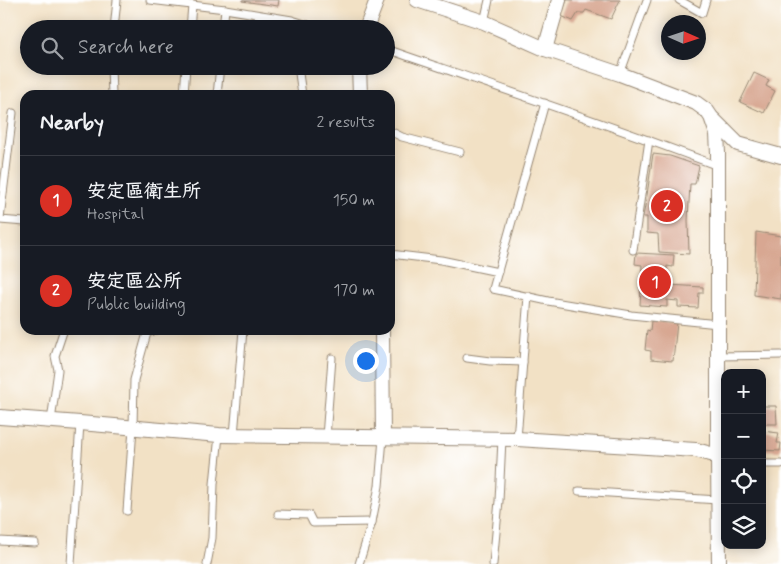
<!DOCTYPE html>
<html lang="en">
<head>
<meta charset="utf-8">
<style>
	:root { --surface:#171b24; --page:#242831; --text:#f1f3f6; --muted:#9ea1a6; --line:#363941; --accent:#d93025 }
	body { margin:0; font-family:Mynerve,"LXGW WenKai TC",sans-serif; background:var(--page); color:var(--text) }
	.controls { position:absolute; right:15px; bottom:15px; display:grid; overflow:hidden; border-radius:10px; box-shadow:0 2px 12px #0003 }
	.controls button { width:45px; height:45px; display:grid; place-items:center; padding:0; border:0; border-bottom:1px solid var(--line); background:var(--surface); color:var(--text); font:25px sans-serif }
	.compass { position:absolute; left:661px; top:15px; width:45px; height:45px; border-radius:50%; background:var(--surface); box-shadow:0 2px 12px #0003; rotate:93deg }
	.you { position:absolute; left:365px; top:360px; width:18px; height:18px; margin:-12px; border:4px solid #fff; border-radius:50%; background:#1a73e8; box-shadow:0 0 0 8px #1a73e833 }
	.badge { display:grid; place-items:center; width:32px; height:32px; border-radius:50%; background:var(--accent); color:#fff; font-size:16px; font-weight:700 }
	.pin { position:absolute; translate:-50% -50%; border:2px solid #fff; box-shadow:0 1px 5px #0006 }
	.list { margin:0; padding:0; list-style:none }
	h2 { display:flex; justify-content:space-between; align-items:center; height:65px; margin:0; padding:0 20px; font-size:21px }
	h2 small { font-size:16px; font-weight:400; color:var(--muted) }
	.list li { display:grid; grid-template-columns:32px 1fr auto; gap:15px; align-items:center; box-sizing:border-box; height:90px; padding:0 20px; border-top:1px solid var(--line) }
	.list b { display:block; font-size:19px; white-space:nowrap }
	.list p { margin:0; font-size:16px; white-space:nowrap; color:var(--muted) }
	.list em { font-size:16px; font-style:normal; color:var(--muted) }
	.icon { flex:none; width:28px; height:28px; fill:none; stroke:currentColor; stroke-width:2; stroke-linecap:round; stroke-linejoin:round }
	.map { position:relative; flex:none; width:781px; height:564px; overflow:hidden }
	.search { position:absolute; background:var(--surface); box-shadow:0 2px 12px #0003; left:20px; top:20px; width:375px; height:55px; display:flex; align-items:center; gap:12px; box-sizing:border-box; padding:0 18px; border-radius:28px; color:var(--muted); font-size:19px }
	.panel { position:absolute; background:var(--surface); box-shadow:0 2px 12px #0003; left:20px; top:90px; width:375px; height:245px; border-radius:15px }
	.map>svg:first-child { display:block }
</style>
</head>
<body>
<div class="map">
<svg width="781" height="564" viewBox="0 0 781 564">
	<rect width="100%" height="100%" fill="#fff"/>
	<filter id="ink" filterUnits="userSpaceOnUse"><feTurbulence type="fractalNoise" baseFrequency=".02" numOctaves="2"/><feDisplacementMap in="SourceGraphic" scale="10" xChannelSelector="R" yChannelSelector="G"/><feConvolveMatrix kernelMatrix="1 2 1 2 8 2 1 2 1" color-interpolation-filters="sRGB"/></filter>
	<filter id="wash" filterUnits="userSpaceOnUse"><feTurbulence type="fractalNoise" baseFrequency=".0096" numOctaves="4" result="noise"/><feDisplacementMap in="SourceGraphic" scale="20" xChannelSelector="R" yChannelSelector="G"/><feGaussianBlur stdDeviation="1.12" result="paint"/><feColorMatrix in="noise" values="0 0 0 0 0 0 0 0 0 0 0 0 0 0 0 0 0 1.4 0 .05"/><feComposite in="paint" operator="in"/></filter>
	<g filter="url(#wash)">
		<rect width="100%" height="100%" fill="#f2e1c5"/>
		<g id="blocks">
			<!-- building -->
			<g fill="#d8a792">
				<polygon points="242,0 279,0 278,6 242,1"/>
				<polygon points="567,0 620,0 611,19 586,10 584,13 578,13 573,21 561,16"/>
				<polygon points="754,73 769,80 766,86 775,91 764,113 740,102"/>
				<polygon points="653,154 670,156 699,166 695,184 690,184 688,220 689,254 659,252 658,234 647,233 647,217 643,217 647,195"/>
				<polygon points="756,232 781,236 781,299 754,295"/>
				<polygon points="636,253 674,255 673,267 667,266 666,278 669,279 669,285 703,287 703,293 699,293 698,308 678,307 678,301 667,300 667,307 640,305 642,265 635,264"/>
				<polygon points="651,321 677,323 673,361 651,359 651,351 645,350 647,330 650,331"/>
				<polygon points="762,406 776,406 777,424 762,424"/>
				<polygon points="762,431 779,433 777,443 781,443 780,451 762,450"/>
			</g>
		</g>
	</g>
	<g filter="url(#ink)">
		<use href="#blocks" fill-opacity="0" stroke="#968672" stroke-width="1"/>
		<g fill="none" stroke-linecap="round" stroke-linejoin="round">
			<!-- service casing -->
			<g stroke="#968672" stroke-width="9">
				<g id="service">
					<polyline points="150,0 225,9 292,20 321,29"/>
					<polyline points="679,0 702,13 706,0"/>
					<polyline points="484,22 489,0"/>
					<polyline points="114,29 117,0"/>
					<polyline points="190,29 192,5"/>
					<polyline points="223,29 225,9"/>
					<path d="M386,49C497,87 608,124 718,166"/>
					<polyline points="111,66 112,95"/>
					<polyline points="298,66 302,95"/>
					<polyline points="620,74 647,0"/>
					<polyline points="184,95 186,66"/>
					<polyline points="217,95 220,66"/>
					<polyline points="545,103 493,289 548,301 631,315 718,324"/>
					<polyline points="390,131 402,137 460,152"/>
					<polyline points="0,218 13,113"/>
					<polyline points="0,220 25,222"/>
					<polyline points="633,250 649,140"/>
					<polyline points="390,254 441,260 498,272"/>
					<polyline points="718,356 781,355"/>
					<polyline points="467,358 490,361 523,362"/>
					<polyline points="51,421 58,370 55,356 63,332"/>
					<polyline points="234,435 243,330"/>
					<polyline points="326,437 332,358"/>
					<polyline points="517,439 528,296"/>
					<polyline points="762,464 781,464"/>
					<polyline points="579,491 718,500"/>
					<polyline points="127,511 133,428 134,380 147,333 157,330"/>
					<polyline points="278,514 309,515 313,523 372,522"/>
					<polyline points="0,541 35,543"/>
					<polyline points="71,564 80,423"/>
					<polyline points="207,564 212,538 214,484 219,435"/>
					<polyline points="359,564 372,522 379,486 383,438"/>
					<polyline points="493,564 499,501 502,439"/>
				</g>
			</g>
			<!-- minor casing -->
			<g stroke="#968672" stroke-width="16">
				<g id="minor">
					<polyline points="417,0 484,22 545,49 620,74 696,103 707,111 711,117 717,134 718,153 718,456 719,564"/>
					<polyline points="366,29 377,0"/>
					<polyline points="545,49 559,0"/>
					<polyline points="359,66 360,95"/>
					<polyline points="713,119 738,144 781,156"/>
					<polyline points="382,330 383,438"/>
					<polyline points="0,417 80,423 219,435 517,439 696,450 718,456"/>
				</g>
			</g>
			<!-- service -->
			<use href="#service" stroke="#fff" stroke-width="7"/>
			<!-- minor -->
			<use href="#minor" stroke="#fff" stroke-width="14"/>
		</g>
	</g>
</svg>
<div class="controls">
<button>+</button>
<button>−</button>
<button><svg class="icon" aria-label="locate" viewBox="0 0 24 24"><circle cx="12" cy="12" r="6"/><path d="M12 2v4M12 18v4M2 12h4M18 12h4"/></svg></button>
<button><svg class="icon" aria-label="layers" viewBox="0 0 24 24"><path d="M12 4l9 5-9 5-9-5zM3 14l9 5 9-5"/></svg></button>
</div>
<svg class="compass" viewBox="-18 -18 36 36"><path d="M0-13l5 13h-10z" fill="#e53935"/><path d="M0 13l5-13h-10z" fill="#9ea1a6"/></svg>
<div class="you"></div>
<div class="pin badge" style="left:655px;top:282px">1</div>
<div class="pin badge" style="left:667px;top:206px">2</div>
<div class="search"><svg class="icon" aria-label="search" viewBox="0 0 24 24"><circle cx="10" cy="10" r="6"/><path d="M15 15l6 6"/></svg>Search here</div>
<section class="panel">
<h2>Nearby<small>2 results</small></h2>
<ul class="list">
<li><span class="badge">1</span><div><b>安定區衛生所</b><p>Hospital</p></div><em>150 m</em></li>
<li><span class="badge">2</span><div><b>安定區公所</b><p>Public building</p></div><em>170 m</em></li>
</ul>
</section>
</div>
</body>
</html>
